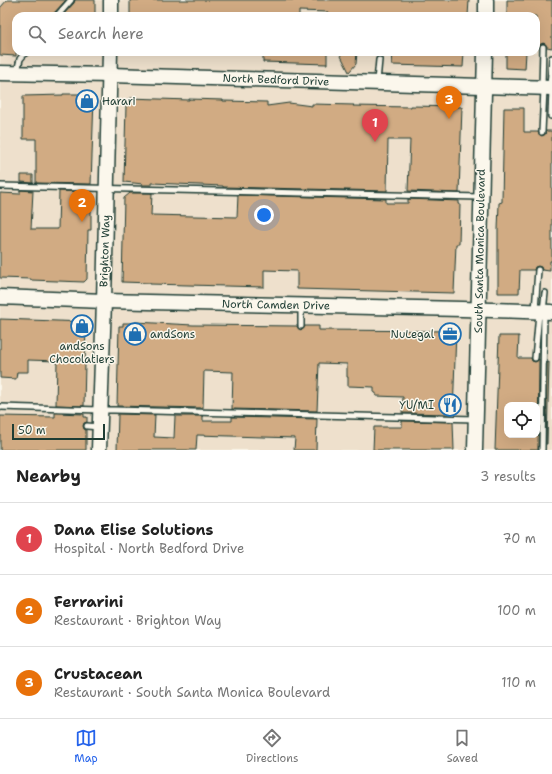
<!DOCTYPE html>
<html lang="en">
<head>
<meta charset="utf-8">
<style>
	:root { --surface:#fff; --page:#f6f6f6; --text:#222; --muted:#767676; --line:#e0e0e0; --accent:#2563eb }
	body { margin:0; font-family:"Shantell Sans",sans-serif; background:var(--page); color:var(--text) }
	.controls { position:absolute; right:12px; bottom:12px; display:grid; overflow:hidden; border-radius:8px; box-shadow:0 4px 16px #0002 }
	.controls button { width:36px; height:36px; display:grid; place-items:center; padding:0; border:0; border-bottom:1px solid var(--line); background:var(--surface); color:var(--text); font:20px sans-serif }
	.scale { position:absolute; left:12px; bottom:10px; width:93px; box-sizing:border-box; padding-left:4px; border:2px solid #1f3d34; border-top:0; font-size:11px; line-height:14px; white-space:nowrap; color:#1f3d34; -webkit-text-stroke:3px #fbf7ec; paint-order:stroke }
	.you { position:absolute; left:264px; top:215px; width:14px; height:14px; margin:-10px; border:3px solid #fff; border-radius:50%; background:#1a73e8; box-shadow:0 0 0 6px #1a73e833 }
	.badge { display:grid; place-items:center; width:26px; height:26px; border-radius:50%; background:var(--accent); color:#fff; font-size:13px; font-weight:700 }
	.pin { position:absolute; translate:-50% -33px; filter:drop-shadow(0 1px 2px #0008) }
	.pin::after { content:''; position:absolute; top:21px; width:14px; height:12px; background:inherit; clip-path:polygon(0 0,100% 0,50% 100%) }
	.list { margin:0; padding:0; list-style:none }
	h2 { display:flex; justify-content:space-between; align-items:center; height:52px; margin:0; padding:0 16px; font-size:17px }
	h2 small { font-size:13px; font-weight:400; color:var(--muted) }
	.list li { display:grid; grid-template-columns:26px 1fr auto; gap:12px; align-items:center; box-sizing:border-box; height:72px; padding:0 16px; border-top:1px solid var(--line) }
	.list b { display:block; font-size:15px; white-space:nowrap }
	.list p { margin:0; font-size:13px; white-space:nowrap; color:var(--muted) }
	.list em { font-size:13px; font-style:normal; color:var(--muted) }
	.icon { flex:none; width:22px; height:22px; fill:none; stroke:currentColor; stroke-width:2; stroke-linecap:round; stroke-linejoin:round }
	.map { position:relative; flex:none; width:552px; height:450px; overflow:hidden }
	.search { position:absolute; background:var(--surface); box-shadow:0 4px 16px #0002; left:12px; right:12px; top:12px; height:44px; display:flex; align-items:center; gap:10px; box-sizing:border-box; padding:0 14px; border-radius:12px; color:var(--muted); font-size:15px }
	.sheet { height:268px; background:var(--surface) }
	nav { display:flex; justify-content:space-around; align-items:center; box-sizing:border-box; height:56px; border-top:1px solid var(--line); background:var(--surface); font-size:11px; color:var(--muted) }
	nav a { display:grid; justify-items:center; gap:2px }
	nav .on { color:var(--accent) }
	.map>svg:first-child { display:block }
</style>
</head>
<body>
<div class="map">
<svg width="552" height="450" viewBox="0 0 552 450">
	<rect width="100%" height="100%" fill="#fbf7ec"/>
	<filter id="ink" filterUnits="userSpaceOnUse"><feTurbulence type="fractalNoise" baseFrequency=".025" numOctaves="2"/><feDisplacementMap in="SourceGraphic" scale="8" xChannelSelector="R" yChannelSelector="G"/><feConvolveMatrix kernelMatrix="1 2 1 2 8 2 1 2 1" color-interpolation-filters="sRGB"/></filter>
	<g filter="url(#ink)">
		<!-- built -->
		<path fill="#eee0cc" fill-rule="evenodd" d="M0,0H552V450H0ZM16,16H536V52H16ZM507,405H537V435H507Z"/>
		<!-- building -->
		<g fill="#d1ab83" stroke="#1f3d34" fill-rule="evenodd">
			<polygon points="7,0 66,0 54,13 53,16 16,16 16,56 0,55 0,8"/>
			<polygon points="75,0 95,0 95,16 62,16 74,3"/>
			<polygon points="130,0 469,0 468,16 328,16 328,12 299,11 299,16 130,16"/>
			<polygon points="507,0 552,0 552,48 547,47 545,44 543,43 540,45 539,47 536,47 536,16 507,16"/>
			<polygon points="263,52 327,52 327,64 263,62"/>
			<polygon points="339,52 357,52 356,64 349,72"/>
			<polygon points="393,52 464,52 463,67 392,65"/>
			<polygon points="506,52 526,52 525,69 506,68"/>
			<polygon points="63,94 92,94 94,98 91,184 36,183 36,139 23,139 23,96 63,95"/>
			<polygon points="129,98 189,100 189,99 223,100 223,101 267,102 267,106 289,103 312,106 312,104 354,105 353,106 411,107 411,106 462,107 459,193 408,191 410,140 388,140 387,191 223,187 223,186 152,183 152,185 141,185 143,184 124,182 126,105 129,105"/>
			<polygon points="504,108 524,108 524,132 538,132 540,135 542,136 545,134 546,131 552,131 552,261 550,261 550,271 542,270 541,267 538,266 535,267 534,270 520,270 519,293 498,293 498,230 499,203 502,202 502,200"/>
			<polygon points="21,175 33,175 33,183 21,182"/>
			<polygon points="20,190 33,191 31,229 58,229 59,191 91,192 91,230 88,230 87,279 84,282 31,280 31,279 0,278 0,193 20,194"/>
			<polygon points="130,193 152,193 151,215 237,217 238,195 386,199 386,203 408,203 408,199 459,201 459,204 460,204 459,244 456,244 454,293 297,289 297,271 264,270 264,287 150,284 150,283 122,282 124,198"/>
			<polygon points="0,319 86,322 84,406 56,405 57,361 28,360 28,372 17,372 16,379 0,378"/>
			<polygon points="135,322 193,325 297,326 298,328 301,330 303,329 305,326 319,326 319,330 456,331 453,414 402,413 403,397 376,396 376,393 374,393 374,387 348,386 348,377 347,377 347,364 319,363 317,411 232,409 233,372 204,371 203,408 117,406 119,326 123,326 123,323 135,323"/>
			<path d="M499,336H519L518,358H531L532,361L535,362L537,361L539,359L538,450H495ZM507,405H537V435H507Z"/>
			<polygon points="547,359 547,363 549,362 547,444 546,444"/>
			<polygon points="55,413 84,414 84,417 87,417 87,422 84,423 83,426 84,429 86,430 86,450 0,450 0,416 55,417"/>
			<polygon points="118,414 155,415 154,437 174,438 175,416 203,416 203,421 232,421 232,417 317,419 316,450 294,450 295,438 197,435 196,450 117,450"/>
			<polygon points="402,421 453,422 454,450 373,450 374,427 402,427"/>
		</g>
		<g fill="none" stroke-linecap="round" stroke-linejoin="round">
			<!-- lane casing -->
			<g stroke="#1f3d34" stroke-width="8">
				<g id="lane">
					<polyline points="57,16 71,0"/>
					<polyline points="17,72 20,59 26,52"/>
					<polyline points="377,81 379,60"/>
					<polyline points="542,86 543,47"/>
					<polyline points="550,87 552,58"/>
					<polyline points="551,116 552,89"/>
					<polyline points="542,132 544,89"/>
					<polyline points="0,186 480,197"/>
					<polyline points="535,310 538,270"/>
					<polyline points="543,311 545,293"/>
					<polyline points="301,326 301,306"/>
					<polyline points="535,358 539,313"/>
					<polyline points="0,407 100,410 114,410 475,419"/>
					<polyline points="87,426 99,427"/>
					<polyline points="542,450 544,313"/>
				</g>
			</g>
			<!-- secondary casing -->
			<g stroke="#1f3d34" stroke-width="17">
				<g id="secondary">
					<polyline points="111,16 111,0"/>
					<polyline points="486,16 486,0"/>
					<polyline points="0,73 110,75 552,88"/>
					<polyline points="0,297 104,301 462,309 552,312"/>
					<polyline points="99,450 104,301 110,52"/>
					<polyline points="475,450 485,52"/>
				</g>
			</g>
			<!-- lane -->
			<use href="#lane" stroke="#fbf7ec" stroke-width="5"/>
			<!-- secondary -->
			<use href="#secondary" stroke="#fbf7ec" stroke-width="14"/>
		</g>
	</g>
	<!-- icons -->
	<defs>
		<g id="shop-ring" transform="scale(1.15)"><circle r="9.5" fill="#fbf7ec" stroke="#1f6fb2" stroke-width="1.5"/><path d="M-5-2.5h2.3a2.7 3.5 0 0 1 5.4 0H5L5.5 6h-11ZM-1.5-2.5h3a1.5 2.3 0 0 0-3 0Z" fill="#1f6fb2"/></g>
		<g id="office-ring" transform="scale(1.15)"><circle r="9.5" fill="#fbf7ec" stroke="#1f6fb2" stroke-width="1.5"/><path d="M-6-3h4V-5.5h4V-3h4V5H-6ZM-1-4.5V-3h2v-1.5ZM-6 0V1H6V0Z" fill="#1f6fb2"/></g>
		<g id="restaurant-ring" transform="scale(1.15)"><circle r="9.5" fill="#fbf7ec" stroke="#1f6fb2" stroke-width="1.5"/><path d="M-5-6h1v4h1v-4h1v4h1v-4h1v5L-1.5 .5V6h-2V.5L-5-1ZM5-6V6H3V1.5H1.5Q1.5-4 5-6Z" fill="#1f6fb2"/></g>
	</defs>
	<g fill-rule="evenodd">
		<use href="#shop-ring" x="87" y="101"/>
		<use href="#shop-ring" x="82" y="326"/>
		<use href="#shop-ring" x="135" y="334"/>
		<use href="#office-ring" x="450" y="334"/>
		<use href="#restaurant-ring" x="450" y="405"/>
	</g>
	<g text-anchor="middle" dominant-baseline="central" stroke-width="3" stroke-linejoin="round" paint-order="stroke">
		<!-- street labels -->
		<g font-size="11" fill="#1f3d34" stroke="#fbf7ec">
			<text transform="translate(276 80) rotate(2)">North Bedford Drive</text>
			<text transform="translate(105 251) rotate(-88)">Brighton Way</text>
			<text transform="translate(480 251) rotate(-89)">South Santa Monica Boulevard</text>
			<text transform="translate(276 305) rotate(1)">North Camden Drive</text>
		</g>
		<!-- poi labels -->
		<g font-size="11" fill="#1f3d34" stroke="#fbf7ec" text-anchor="start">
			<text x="102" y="101">Harari</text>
			<text x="150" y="334">andSons</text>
			<text x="434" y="334" text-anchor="end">NuLegal</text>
			<text x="82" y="346" text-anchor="middle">andSons<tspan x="82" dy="13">Chocolatiers</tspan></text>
			<text x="434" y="405" text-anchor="end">YU/MI</text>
		</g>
	</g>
</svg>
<div class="controls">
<button><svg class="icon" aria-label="locate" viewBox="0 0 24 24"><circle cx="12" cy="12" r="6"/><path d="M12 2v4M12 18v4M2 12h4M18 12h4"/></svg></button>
</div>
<div class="scale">50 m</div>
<div class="you"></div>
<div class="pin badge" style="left:375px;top:142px;background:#e0444e">1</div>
<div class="pin badge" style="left:82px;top:222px;background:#e8710a">2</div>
<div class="pin badge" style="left:449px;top:119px;background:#e8710a">3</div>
<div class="search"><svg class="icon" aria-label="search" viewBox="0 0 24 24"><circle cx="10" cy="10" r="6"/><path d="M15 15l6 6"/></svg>Search here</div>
</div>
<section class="sheet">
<h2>Nearby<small>3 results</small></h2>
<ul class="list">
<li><span class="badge" style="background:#e0444e">1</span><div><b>Dana Elise Solutions</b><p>Hospital · North Bedford Drive</p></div><em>70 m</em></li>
<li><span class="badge" style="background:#e8710a">2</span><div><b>Ferrarini</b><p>Restaurant · Brighton Way</p></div><em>100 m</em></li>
<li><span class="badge" style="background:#e8710a">3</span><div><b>Crustacean</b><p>Restaurant · South Santa Monica Boulevard</p></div><em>110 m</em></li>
</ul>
</section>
<nav>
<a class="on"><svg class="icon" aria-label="map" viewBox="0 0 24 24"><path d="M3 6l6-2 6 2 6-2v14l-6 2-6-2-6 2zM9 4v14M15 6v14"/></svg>Map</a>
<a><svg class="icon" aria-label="directions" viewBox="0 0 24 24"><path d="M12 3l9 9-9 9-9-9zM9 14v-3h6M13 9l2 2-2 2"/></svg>Directions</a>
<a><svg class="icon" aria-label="saved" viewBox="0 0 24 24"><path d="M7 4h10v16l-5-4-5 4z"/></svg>Saved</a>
</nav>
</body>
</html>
